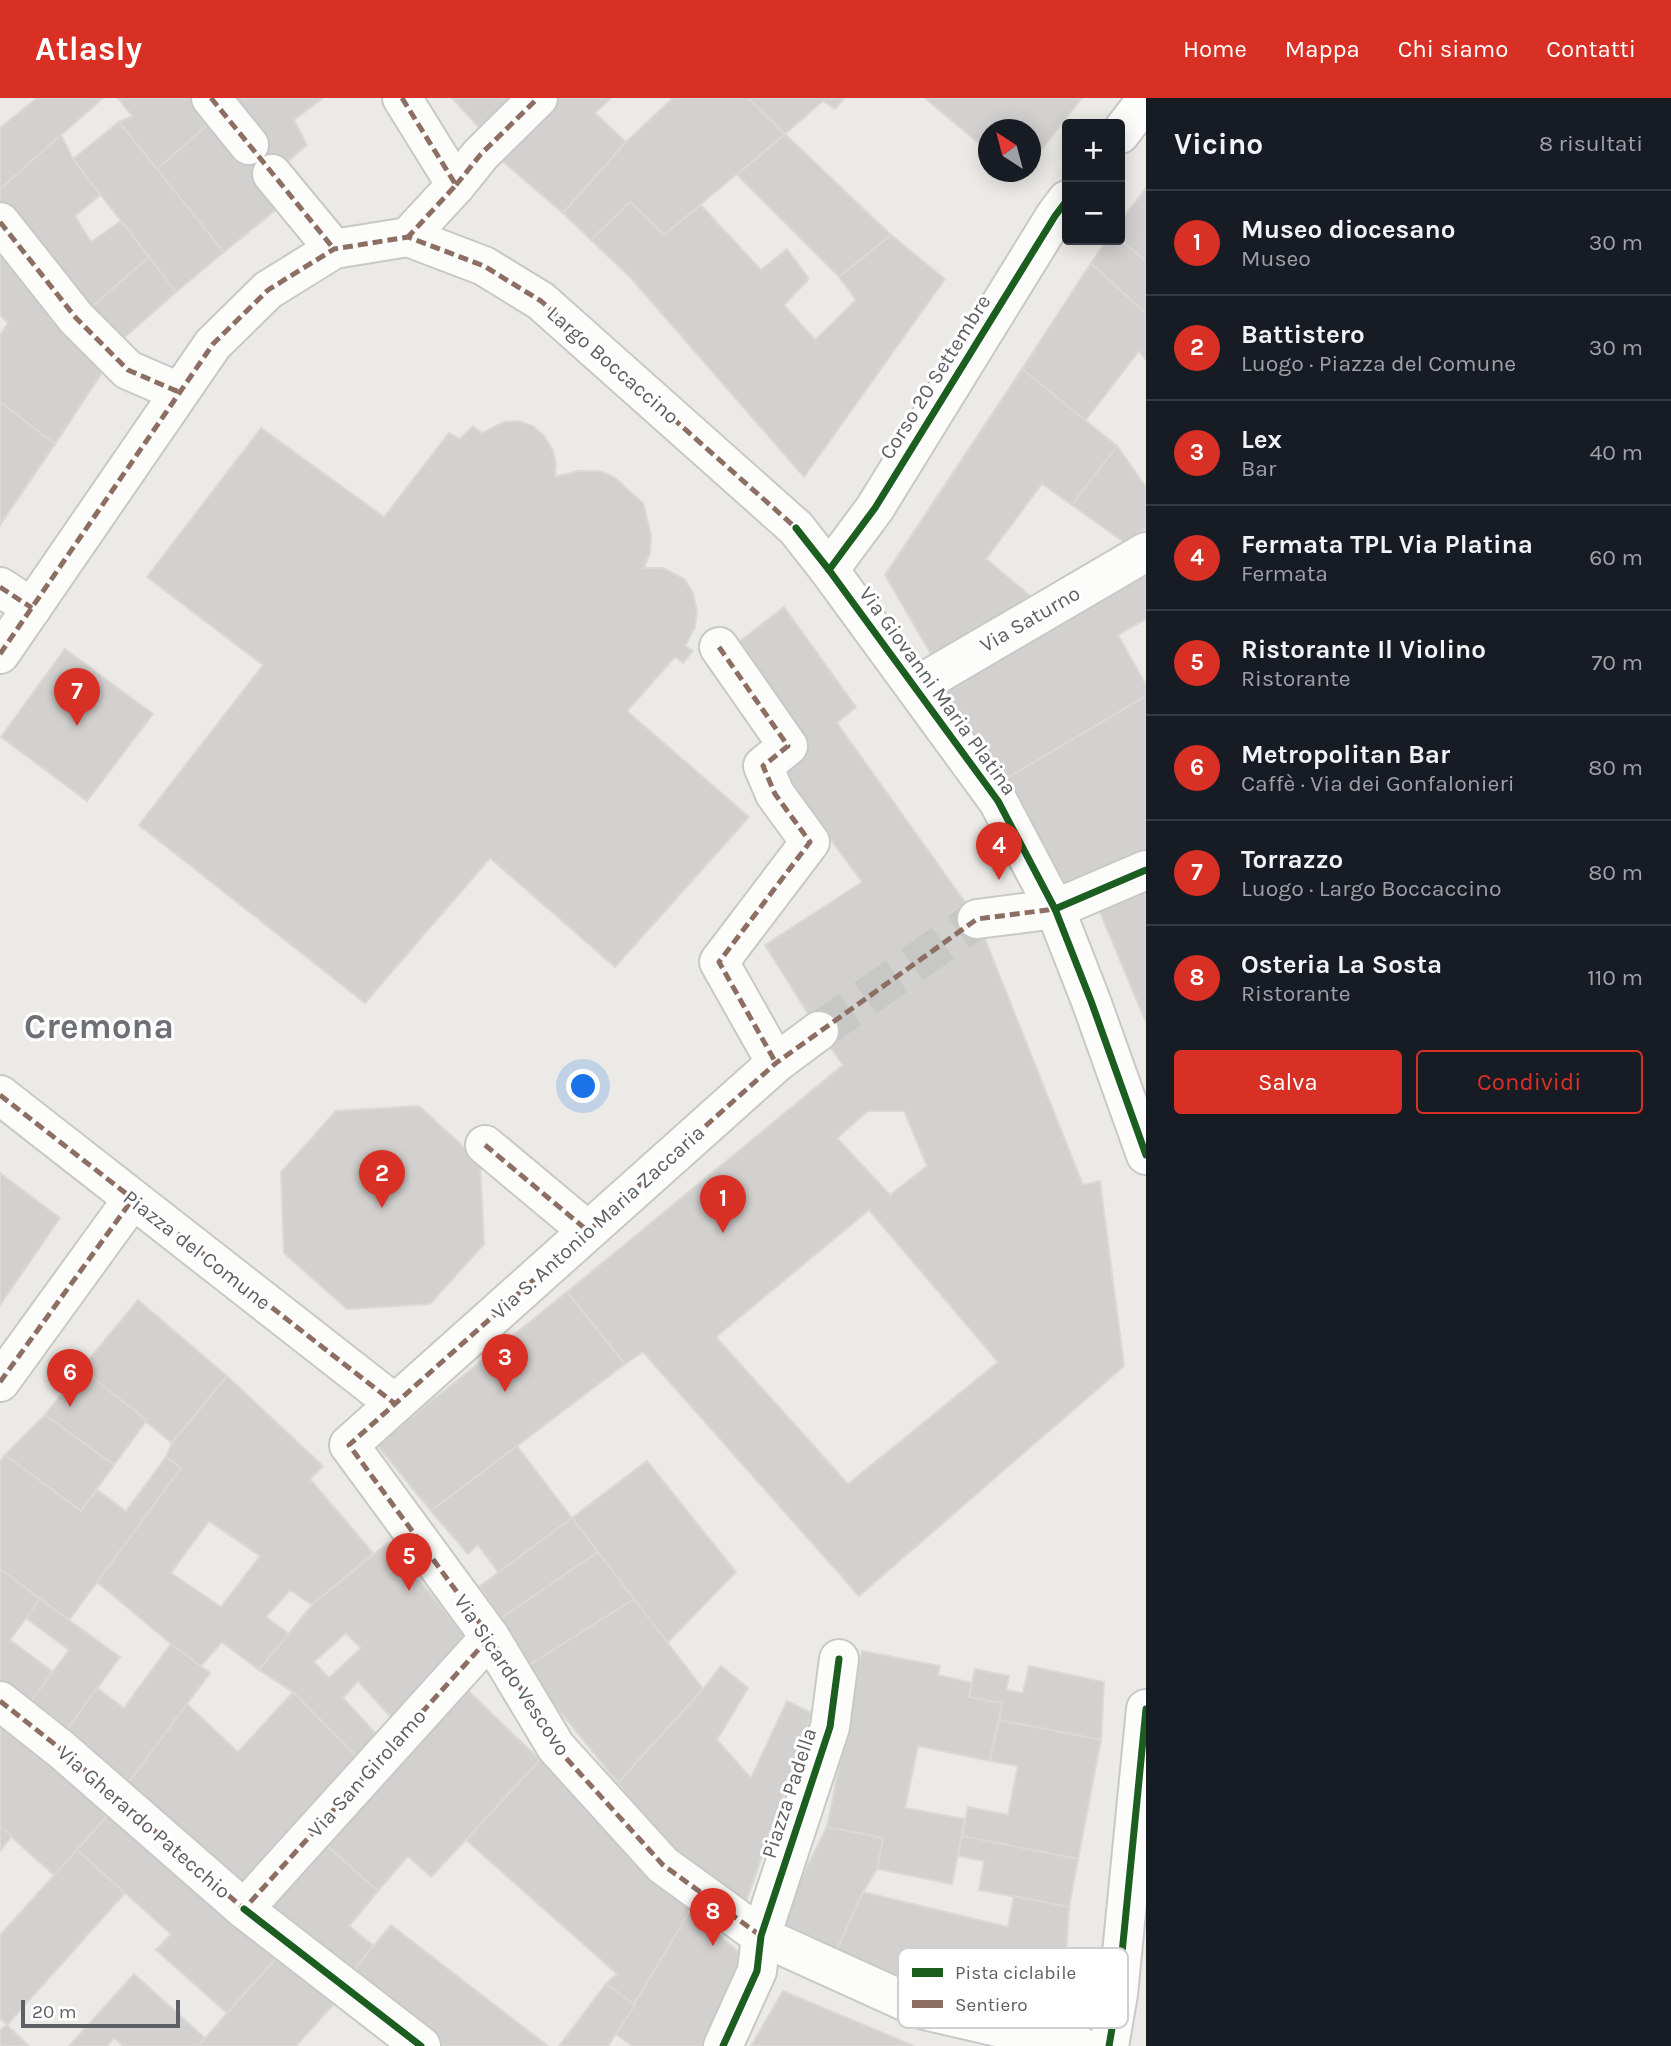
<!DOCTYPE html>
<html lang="it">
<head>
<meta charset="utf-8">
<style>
	:root { --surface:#171b24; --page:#242831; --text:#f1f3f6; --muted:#9ea1a6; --line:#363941; --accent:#d93025 }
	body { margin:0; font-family:Karla,sans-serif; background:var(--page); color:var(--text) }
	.controls { position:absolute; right:21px; top:21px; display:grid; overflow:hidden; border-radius:7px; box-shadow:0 4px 18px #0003 }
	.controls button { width:63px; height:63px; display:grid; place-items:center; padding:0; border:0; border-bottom:2px solid var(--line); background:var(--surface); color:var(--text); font:35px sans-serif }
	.compass { position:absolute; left:978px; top:21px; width:63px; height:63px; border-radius:50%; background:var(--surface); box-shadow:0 4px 18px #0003; rotate:324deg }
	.scale { position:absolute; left:21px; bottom:18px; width:159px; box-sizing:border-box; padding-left:7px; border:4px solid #5c5f63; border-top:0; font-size:19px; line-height:24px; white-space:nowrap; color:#5c5f63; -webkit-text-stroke:5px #fff; paint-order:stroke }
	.you { position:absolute; left:584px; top:989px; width:24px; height:24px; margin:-18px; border:5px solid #fff; border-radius:50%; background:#1a73e8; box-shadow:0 0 0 10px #1a73e833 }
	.badge { display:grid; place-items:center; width:46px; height:46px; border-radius:50%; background:var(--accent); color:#fff; font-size:23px; font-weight:700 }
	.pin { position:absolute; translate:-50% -58px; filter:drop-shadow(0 2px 4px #0008) }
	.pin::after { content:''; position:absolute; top:37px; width:24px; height:21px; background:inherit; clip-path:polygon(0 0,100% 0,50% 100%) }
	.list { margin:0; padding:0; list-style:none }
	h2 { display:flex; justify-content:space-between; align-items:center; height:91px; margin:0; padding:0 28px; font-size:30px }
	h2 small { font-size:23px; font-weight:400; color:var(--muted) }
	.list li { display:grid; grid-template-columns:46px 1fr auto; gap:21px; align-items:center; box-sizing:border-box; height:105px; padding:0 28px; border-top:2px solid var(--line) }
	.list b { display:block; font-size:26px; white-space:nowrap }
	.list p { margin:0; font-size:23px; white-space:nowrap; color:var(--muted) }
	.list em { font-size:23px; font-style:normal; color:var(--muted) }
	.actions { display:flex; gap:14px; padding:21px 28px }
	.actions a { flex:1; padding:16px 0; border:2px solid var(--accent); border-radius:7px; text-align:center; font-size:24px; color:var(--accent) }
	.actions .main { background:var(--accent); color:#fff }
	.map { position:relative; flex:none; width:1146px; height:1948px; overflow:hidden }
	header { display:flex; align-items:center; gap:42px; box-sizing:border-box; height:98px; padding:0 35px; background:var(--accent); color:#fff }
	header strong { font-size:33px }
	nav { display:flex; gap:38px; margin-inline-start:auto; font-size:24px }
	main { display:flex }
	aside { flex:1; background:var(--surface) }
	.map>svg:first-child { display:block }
</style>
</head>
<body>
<header>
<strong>Atlasly</strong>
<nav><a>Home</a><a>Mappa</a><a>Chi siamo</a><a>Contatti</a></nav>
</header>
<main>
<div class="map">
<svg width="1146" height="1948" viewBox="0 0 1146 1948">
	<rect width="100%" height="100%" fill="#ebeae6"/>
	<!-- building -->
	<g fill="#d2d1cf" stroke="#dad9d5" stroke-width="2" fill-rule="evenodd">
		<polygon points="37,0 103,0 0,91 0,30"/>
		<polygon points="118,0 202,0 218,18 156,72 119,24 132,18"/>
		<polygon points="225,0 323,0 294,22 307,47 265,82 243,52"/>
		<polygon points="452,0 518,0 484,35"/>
		<polygon points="550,0 611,0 595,15 626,44 563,115 494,56"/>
		<polygon points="673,0 748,0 785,36 664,137 630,104 591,142 563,115 626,44"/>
		<polygon points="748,0 844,0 835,11 823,3 785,36"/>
		<polygon points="925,0 1082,0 1030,66 1030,32 988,32 988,53"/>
		<polygon points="218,18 283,106 224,154 156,72"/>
		<polygon points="119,24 224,154 176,194 73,61"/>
		<polygon points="785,36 891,137 839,179 737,77"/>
		<polygon points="61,37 73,61 100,97 75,118 91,144 121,123 149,159 86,214 0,103 0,91"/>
		<polygon points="1146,90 1146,163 1120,142 1120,124"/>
		<polygon points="630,104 664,137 701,107 761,172 787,151 809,181 784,207 815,242 856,202 839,179 891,137 945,181 804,379 630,179 591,142"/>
		<polygon points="1107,142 1120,142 1146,163 1146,216 1091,165"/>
		<polygon points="0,149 107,267 55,346 0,304 0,237 8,225 0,217"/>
		<polygon points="149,159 176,194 118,245 86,214"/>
		<polygon points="1091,165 1146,216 1146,262 1139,253 1085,323 1022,271"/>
		<polygon points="1022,271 1117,348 1072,407 1042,386 986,461 1034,501 935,563 885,477"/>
		<polygon points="0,304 55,346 0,427"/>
		<polygon points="519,323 533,328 545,339 553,353 556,366 555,379 578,373 600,373 614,379 643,405 651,436 650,455 644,470 663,470 684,481 693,495 697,514 695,529 685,548 693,553 683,565 675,559 627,613 749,719 615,869 490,760 365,905 139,727 263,567 147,479 261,330 384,419 449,335 460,341 473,328 482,335 504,324"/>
		<polygon points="1117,348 1146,389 1146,430 1124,444 1072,407"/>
		<polygon points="1146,468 1146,521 1118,537 1146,587 1146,598 1002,683 941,589"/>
		<path d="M784,509L856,609L837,625L977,821L1083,1087L1100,1083L1124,1268L859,1498L643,1254L625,1266L567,1194L843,967L819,933L765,847L862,784L774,665L727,553ZM868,1013H904L927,1068L890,1097L837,1040ZM869,1112L998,1264L848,1386L716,1239Z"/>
		<polygon points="65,551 153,616 87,703 1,639"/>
		<polygon points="1146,598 1146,751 1067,788 1002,683"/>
		<polygon points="1146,791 1146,922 1145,922 1099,812"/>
		<polygon points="419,1008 480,1064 484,1146 430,1206 347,1211 284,1155 281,1074 336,1013"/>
		<polygon points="0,1075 60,1120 0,1207"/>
		<polygon points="567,1194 625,1266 431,1413 377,1347"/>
		<polygon points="138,1202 227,1278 172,1345 81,1271"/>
		<polygon points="81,1271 147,1322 114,1367 45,1317"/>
		<path d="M227,1278L323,1368L310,1381L373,1455L312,1507L290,1492L266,1519L289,1536L259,1572L222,1544L201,1568L171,1546L97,1484L181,1370L166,1359L172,1345ZM209,1423L260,1458L221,1509L171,1475Z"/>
		<polygon points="45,1317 114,1367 81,1413 5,1357"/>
		<polygon points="517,1348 572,1420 499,1475 478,1447 468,1456 431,1413"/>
		<polygon points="5,1357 81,1413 97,1392 126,1413 166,1359 181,1370 69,1522 0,1471 0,1364"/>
		<polygon points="647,1363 736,1474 667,1545 572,1420"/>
		<polygon points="572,1420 598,1454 500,1521 480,1488"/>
		<path d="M388,1445L472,1546L398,1627L358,1583L343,1600L383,1643L364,1665L293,1594L259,1572L312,1507ZM346,1535L361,1550L329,1580L314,1564Z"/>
		<polygon points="598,1454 634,1501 528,1568 500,1521"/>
		<polygon points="0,1471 40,1501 10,1542 53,1574 29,1606 0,1584"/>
		<polygon points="40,1501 120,1559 66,1633 29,1606 69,1552 26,1520"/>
		<polygon points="634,1501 703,1591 618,1685 545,1595 528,1568"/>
		<polygon points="171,1546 210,1575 126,1688 66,1633 97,1590 124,1610"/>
		<polygon points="862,1553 940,1568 938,1577 972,1585 969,1599 1002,1605 990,1663 918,1648 905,1710 965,1721 952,1786 877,1771 883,1740 827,1729"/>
		<polygon points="721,1568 748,1590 717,1642 751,1680 787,1603 812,1615 743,1813 671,1759 618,1685 703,1591"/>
		<polygon points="1029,1568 1104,1584 1101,1642 999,1622 1002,1605 969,1599 975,1571 1009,1578 1006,1592 1023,1595"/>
		<polygon points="456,1581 540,1662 431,1779 408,1758 378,1793 317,1739"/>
		<polygon points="293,1594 359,1661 242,1790 126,1688 187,1606 238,1654"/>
		<polygon points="999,1622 1101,1642 1078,1761 962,1738 968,1709 1008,1717 1018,1668 990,1663"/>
		<polygon points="4,1624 115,1709 55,1778 0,1729 0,1629"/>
		<polygon points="540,1662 646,1770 691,1811 635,1907 606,1886 617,1876 466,1742"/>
		<polygon points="115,1709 279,1857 227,1915 156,1852 171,1836 77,1752"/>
		<polygon points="0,1729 12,1738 0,1753"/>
		<polygon points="827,1729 883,1740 877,1771 863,1794 835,1856 774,1834"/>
		<polygon points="962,1738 1078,1761 1069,1809 979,1792 984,1763 958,1758"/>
		<polygon points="317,1739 378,1793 349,1828 374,1848 347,1880 260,1810"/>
		<polygon points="77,1752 125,1795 7,1927 0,1920 0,1837"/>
		<polygon points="863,1794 1008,1829 1014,1798 1069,1809 1063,1910 943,1899 835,1856"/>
		<polygon points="691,1811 737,1853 748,1872 710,1948 632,1948 616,1936"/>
		<polygon points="391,1827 548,1948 438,1948 347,1880"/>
		<polygon points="279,1857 334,1906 296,1948 198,1948"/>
		<polygon points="134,1876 205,1940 198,1948 123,1948 114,1940 107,1948 69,1948"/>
		<polygon points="606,1886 635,1907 608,1948 559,1948"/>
		<polygon points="783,1893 914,1948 751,1948"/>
		<polygon points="7,1927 29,1948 0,1948 0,1932"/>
	</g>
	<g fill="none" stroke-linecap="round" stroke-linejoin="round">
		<!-- minor-tunnel -->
		<polyline stroke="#c7c7c5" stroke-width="38" stroke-dasharray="38 19" stroke-linecap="butt" points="819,933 977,821"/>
		<!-- minor casing -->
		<g stroke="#c8c8c8" stroke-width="42">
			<g id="minor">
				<polyline points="211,0 249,47"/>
				<polyline points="402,0 456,87 408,139"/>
				<polyline points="1120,36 1146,2"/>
				<polyline points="272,76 334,151"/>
				<polyline points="456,87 481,56 538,0"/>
				<polyline points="0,124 76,220 128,272 179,294"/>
				<polyline points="829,472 875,410 1055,118 1067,102"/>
				<polyline points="0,489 32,510"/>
				<polyline points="719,549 788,648 763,668 775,696 810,744 719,864 776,965"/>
				<polyline points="0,556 213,246 268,192 334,151 408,139 484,168 541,203 796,430 829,472 998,703 1055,811 1091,903 1146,1057"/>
				<polyline points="915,589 1146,454"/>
				<polyline points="977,821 1055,811 1146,772"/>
				<polyline points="819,933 776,965 349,1347 490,1539 556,1649 663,1767 761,1838 924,1912 1080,1948"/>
				<polyline points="0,997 394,1305"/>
				<polyline points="485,1047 588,1133"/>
				<polyline points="0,1284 132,1102"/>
				<polyline points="0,1603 62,1652 244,1811 421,1948"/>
				<polyline points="244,1811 490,1539"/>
				<polyline points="723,1948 757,1873 761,1838 830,1629 839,1561"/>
				<polyline points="1109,1948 1118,1896 1146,1611"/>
			</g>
		</g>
		<!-- minor -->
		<use href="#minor" stroke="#fcfcfb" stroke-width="38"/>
		<!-- quiet -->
		<g stroke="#8d6e63" stroke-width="5" stroke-dasharray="10 5" stroke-linecap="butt">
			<polyline points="211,0 334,151"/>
			<polyline points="402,0 456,87 408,139"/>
			<polyline points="456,87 481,56 538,0"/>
			<polyline points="0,124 76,220 128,272 179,294"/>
			<polyline points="0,489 32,510"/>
			<polyline points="719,549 788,648 763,668 775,696 810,744 719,864 776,965"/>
			<polyline points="0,556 213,246 268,192 334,151 408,139 484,168 541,203 796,430"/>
			<polyline points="0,997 394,1305"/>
			<polyline points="485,1047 588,1133"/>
			<polyline points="0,1284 132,1102"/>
			<polyline points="0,1603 62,1652 244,1811 490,1539"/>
			<polyline points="761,1838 663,1767 556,1649 490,1539 349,1347 776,965 977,821 1055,811"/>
		</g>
		<!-- cycleway casing -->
		<g stroke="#fff" stroke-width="11">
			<g id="cycleway">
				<polyline points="796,430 829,472 998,703 1055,811 1091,903 1146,1057"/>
				<polyline points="829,472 875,410 1055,118 1067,102"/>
				<polyline points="1055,811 1146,772"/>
				<polyline points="244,1811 421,1948"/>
				<polyline points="723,1948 757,1873 761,1838 830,1629 839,1561"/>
				<polyline points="1109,1948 1118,1896 1146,1611"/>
			</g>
		</g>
		<!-- cycleway -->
		<use href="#cycleway" stroke="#1b5e20" stroke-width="7"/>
	</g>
	<g text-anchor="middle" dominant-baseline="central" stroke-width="6" stroke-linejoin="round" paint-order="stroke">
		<!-- street labels -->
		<g font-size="21" fill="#5c5f63" stroke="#fff">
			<text transform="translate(613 267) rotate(41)">Largo Boccaccino</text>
			<text transform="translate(935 279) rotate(-58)">Corso 20 Settembre</text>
			<text transform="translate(1030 521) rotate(-30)">Via Saturno</text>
			<text transform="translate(938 593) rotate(54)">Via Giovanni Maria Platina</text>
			<text transform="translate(598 1124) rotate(-42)">Via S. Antonio Maria Zaccaria</text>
			<text transform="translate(197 1152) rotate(38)">Piazza del Comune</text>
			<text transform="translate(512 1577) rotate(56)">Via Sicardo Vescovo</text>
			<text transform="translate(367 1675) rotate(-48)">Via San Girolamo</text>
			<text transform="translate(789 1695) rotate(-72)">Piazza Padella</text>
			<text transform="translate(144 1724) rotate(41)">Via Gherardo Patecchio</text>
		</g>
		<!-- town labels -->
		<g font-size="35" font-weight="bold" fill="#6d7175" stroke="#fff">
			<text x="99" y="928">Cremona</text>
		</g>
	</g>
	<!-- legend -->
	<rect x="898" y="1850" width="230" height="80" rx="10" fill="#fff" stroke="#cecfd0" stroke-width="2"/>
	<rect x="912" y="1870" width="31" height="9" fill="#1b5e20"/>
	<rect x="912" y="1902" width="31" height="8" fill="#8d6e63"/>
	<g font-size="19" fill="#5c5f63">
		<text x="955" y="1881">Pista ciclabile</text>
		<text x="955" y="1913">Sentiero</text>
	</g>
</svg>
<div class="controls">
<button>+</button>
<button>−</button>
</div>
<svg class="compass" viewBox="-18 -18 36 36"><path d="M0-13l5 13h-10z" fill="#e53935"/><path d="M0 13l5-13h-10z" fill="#9ea1a6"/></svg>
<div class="scale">20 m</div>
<div class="you"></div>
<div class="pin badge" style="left:723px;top:1135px">1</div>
<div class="pin badge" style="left:382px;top:1110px">2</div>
<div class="pin badge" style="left:505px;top:1294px">3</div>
<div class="pin badge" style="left:999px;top:782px">4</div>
<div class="pin badge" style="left:409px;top:1493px">5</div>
<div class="pin badge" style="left:70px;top:1309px">6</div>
<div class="pin badge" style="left:77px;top:628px">7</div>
<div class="pin badge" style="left:713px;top:1848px">8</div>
</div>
<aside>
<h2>Vicino<small>8 risultati</small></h2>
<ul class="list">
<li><span class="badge">1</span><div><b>Museo diocesano</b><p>Museo</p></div><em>30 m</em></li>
<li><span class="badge">2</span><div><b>Battistero</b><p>Luogo · Piazza del Comune</p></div><em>30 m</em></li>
<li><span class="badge">3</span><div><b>Lex</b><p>Bar</p></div><em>40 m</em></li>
<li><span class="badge">4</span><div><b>Fermata TPL Via Platina</b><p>Fermata</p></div><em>60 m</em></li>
<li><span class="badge">5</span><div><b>Ristorante Il Violino</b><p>Ristorante</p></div><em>70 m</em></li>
<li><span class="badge">6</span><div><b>Metropolitan Bar</b><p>Caffè · Via dei Gonfalonieri</p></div><em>80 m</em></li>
<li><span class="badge">7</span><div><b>Torrazzo</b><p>Luogo · Largo Boccaccino</p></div><em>80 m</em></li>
<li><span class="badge">8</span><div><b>Osteria La Sosta</b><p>Ristorante</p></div><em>110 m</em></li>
</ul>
<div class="actions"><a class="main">Salva</a><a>Condividi</a></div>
</aside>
</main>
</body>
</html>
